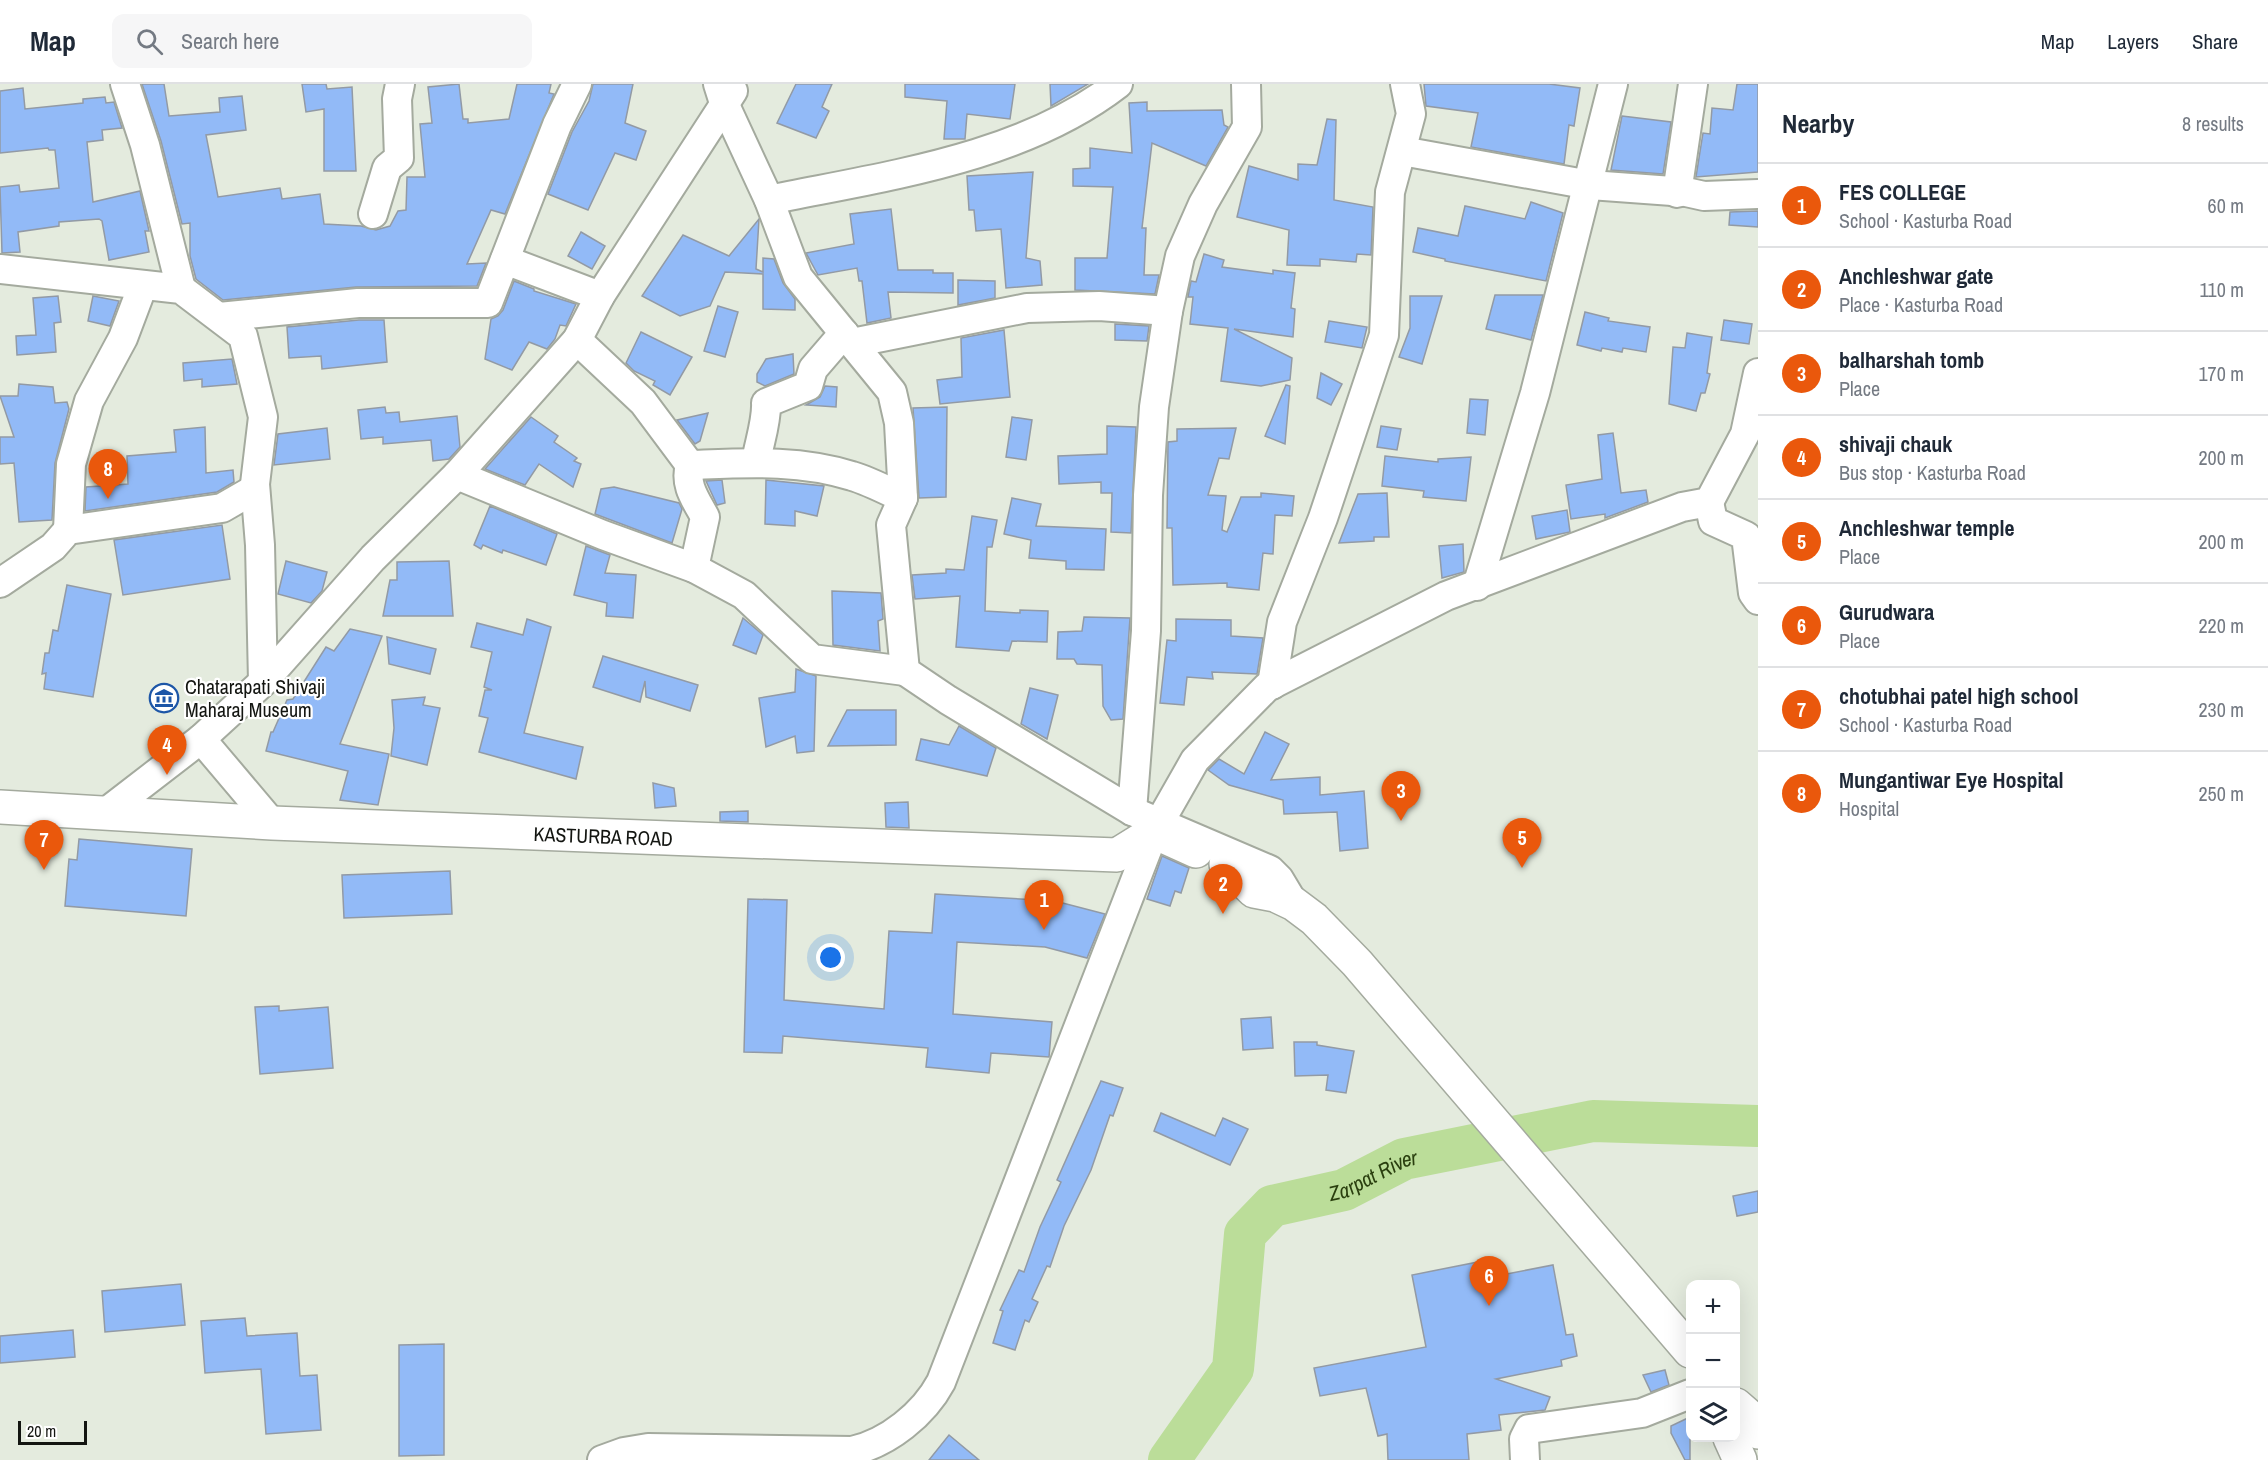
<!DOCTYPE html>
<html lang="en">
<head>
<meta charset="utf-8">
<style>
	:root { --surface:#fff; --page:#f6f6f7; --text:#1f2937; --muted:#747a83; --line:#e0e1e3; --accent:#ea580c }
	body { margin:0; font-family:"Archivo Narrow",sans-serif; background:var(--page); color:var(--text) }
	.controls { position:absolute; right:18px; bottom:18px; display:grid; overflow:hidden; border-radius:12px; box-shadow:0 6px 24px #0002 }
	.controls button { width:54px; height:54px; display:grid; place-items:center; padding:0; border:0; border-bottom:2px solid var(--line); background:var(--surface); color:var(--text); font:30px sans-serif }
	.scale { position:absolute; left:18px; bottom:15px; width:69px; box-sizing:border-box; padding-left:6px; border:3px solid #131511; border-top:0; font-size:16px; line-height:21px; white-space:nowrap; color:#131511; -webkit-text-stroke:4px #fff; paint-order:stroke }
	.you { position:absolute; left:831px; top:874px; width:21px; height:21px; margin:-15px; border:4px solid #fff; border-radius:50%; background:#1a73e8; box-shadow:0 0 0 9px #1a73e833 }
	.badge { display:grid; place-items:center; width:39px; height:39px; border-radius:50%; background:var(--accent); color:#fff; font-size:20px; font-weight:700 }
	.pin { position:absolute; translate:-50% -50px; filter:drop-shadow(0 2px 3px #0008) }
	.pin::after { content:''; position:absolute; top:32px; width:21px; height:18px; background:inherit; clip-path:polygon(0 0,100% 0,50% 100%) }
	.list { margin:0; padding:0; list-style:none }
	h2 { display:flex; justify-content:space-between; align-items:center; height:78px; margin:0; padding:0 24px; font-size:26px }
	h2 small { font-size:20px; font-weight:400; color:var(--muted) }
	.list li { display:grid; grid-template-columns:39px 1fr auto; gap:18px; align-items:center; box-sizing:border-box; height:84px; padding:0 24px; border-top:2px solid var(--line) }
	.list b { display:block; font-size:22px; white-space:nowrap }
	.list p { margin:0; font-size:20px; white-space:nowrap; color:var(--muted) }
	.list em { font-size:20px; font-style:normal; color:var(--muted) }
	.icon { flex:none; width:33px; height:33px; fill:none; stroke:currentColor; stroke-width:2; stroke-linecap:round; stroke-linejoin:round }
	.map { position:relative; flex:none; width:1758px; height:1376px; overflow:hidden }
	header { display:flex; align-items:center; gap:36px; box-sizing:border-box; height:84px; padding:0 30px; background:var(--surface); border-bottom:2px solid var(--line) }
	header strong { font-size:28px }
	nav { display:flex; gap:33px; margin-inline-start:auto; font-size:21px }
	.search { width:420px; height:54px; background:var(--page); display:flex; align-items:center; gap:15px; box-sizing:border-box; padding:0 21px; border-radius:12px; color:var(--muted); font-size:22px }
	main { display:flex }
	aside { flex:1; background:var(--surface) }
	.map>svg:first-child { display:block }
</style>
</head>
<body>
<header>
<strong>Map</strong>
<div class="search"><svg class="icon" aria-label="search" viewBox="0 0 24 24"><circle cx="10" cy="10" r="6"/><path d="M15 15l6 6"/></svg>Search here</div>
<nav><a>Map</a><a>Layers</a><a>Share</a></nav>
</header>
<main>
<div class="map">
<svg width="1758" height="1376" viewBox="0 0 1758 1376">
	<rect width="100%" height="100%" fill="#e4ebde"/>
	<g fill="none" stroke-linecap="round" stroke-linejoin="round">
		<!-- river -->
		<path stroke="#bd9" stroke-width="42" id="s1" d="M1169,1376L1233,1285L1245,1150L1272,1122L1344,1106L1404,1075L1593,1037L1758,1042"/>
	</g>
	<!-- building -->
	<g fill="#92baf7" stroke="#929aa5" stroke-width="1.5">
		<polygon points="142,0 164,0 169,32 220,28 219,14 242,12 246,46 206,51 218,113 280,104 282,115 320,110 324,140 361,142 376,146 390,142 398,127 406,126 407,93 425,93 420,40 432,39 428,3 459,0 463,35 468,35 468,39 509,35 517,0 551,0 549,9 554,10 505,130 491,126 467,180 486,179 477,202 356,203 223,216 196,195 190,172 190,139 182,140 161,57"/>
		<polygon points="302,0 326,0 327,5 352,3 356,87 324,87 324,25 306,28"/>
		<polygon points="593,0 633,0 625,39 646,47 636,76 615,69 588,126 548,110 572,48 589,17"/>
		<polygon points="796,0 832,0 822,23 829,27 816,54 777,39"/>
		<polygon points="905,0 1015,0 1010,35 967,30 965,55 944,55 947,17 905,13"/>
		<polygon points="1050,0 1088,0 1051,22"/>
		<polygon points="1424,0 1549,0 1580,4 1574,42 1569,41 1564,80 1471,63 1478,29 1426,22"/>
		<polygon points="1737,0 1758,0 1758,88 1696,93 1703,49 1710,50 1712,24 1733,26"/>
		<polygon points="23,4 25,25 83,19 83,15 105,13 106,19 114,18 122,44 102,46 103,56 87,58 93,118 140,107 149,147 145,147 149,168 109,176 102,137 99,135 59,138 59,142 18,148 20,168 2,169 0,103 19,101 20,108 59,104 55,66 49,66 48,64 0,69 0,7"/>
		<polygon points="1147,18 1147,27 1222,26 1224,41 1228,43 1206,82 1152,59 1142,144 1146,144 1144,191 1159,191 1155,210 1075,206 1075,174 1107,174 1113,103 1073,102 1073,85 1090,84 1090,64 1132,69 1129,19"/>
		<polygon points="1622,32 1671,38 1663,90 1611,86"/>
		<polygon points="1327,35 1336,36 1334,116 1373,123 1371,171 1357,170 1356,178 1320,175 1320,182 1287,181 1289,146 1237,133 1249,82 1298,96 1298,80 1317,81"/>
		<polygon points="1033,88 1026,174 1040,177 1042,201 1006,204 1001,145 976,147 974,126 969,126 967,92"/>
		<polygon points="1531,118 1563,129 1546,197 1445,177 1445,175 1413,168 1418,144 1458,152 1465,122 1525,135"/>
		<polygon points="891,125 898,186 933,186 933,189 953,189 953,209 888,208 891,234 867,239 862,197 859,197 857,184 818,191 806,169 854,160 850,130"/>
		<polygon points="1758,127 1758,143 1729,141 1730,128"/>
		<polygon points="759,135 756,185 763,188 763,174 774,175 783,199 795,215 795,226 763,225 763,190 725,188 710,222 680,232 642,212 683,151 729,172"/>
		<polygon points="581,148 605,162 592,185 568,172"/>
		<polygon points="1204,170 1224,176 1222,183 1273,190 1273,186 1295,189 1291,224 1295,225 1293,253 1234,245 1292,274 1290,296 1261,302 1221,297 1228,244 1190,240 1193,213 1188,213 1191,197 1196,198"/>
		<polygon points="958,196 995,197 995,214 958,221"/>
		<polygon points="514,197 534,205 534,207 576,220 566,242 560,241 555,255 547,265 529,258 512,286 485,275 491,235 498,232 503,226"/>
		<polygon points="1495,211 1543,211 1531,256 1486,245"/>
		<polygon points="58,212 61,238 54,239 56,268 17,271 16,252 36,251 33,214"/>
		<polygon points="93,212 119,217 110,242 88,237"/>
		<polygon points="1410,212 1442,212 1422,280 1399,273 1410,244"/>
		<polygon points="718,222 738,228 725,273 704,267"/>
		<polygon points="1585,228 1609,234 1608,237 1650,243 1646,268 1623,264 1622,268 1602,264 1601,267 1577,261"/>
		<polygon points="359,236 384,236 387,278 322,285 321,272 289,274 287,243"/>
		<polygon points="1724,236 1752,240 1749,260 1721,256"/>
		<polygon points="1329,237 1367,243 1362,264 1325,258"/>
		<polygon points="1115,240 1149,242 1147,257 1115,256"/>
		<polygon points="1004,246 1010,313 940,320 937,296 962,293 961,254"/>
		<polygon points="641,248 692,273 670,311 653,301 655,297 634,287 626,279"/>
		<polygon points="1687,249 1712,253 1707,289 1710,290 1705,309 1701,309 1696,327 1669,320 1673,263 1685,264"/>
		<polygon points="793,270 794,290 765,302 757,298 757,290 766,275"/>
		<polygon points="232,275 237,300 202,303 202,295 184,297 183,279"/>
		<polygon points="1321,289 1342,300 1331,321 1317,314"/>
		<polygon points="19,300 53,303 55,319 67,318 69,325 55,379 52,436 19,438 14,379 0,380 0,353 14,353 0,312 18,312"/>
		<polygon points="1286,301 1290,302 1285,360 1265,352"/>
		<polygon points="825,302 837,303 836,323 806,321 820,313"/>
		<polygon points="1470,315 1488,316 1485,351 1467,349"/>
		<polygon points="385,323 386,329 399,328 400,338 457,332 460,363 449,375 433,377 431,356 383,360 383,353 361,355 358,326"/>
		<polygon points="947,323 946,413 919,414 913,324"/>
		<polygon points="708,329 700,357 695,360 677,336"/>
		<polygon points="531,333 558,352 554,358 577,374 574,377 581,380 573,403 539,380 525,401 485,385"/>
		<polygon points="1012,333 1032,336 1026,376 1006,373"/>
		<polygon points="1107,342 1136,343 1131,449 1111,448 1112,409 1101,409 1101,398 1059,400 1058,372 1107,370"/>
		<polygon points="1381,342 1401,345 1397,366 1377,363"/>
		<polygon points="205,343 206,389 233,386 234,398 217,408 85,427 86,403 128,400 127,372 176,368 174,346"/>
		<polygon points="327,344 330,375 274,381 278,350"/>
		<polygon points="1236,344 1229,375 1219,374 1208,411 1226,412 1222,446 1227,448 1241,413 1261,413 1261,409 1294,412 1292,432 1275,431 1273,470 1263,469 1259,506 1227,503 1227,499 1173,501 1172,444 1167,444 1168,358 1177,357 1177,345"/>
		<polygon points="1613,349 1621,409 1646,406 1648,418 1605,434 1605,430 1571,435 1566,401 1602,395 1598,351"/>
		<polygon points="1385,372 1438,378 1438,375 1471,373 1466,417 1423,413 1424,407 1382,402"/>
		<polygon points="722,396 725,419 717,421 706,397"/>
		<polygon points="766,396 824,402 817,432 795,427 795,442 765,440"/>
		<polygon points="614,403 679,419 682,425 672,459 595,430 601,405"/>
		<polygon points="1387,409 1389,453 1374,453 1374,457 1339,459 1358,410"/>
		<polygon points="1012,414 1041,420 1036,442 1106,445 1104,486 1066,485 1066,477 1029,474 1031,456 1004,450"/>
		<polygon points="490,422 557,450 546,481 503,466 502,469 483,461 481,465 474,461"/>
		<polygon points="1567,426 1570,448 1536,455 1532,432"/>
		<polygon points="972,432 997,436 992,463 987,463 985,527 1020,529 1020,526 1048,527 1047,558 1012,557 1009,567 956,563 960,512 915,515 912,491 946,489 946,485 964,486"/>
		<polygon points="222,441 230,495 123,511 114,456"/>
		<polygon points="1463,460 1464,488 1442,494 1439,462"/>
		<polygon points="586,462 610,471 605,489 636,491 633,534 606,532 607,519 574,511"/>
		<polygon points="286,477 327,488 322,507 311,519 278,510"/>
		<polygon points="449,477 453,532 383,532 390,496 397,496 397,478"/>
		<polygon points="67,501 111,510 93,613 44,605 46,589 42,590 45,569 49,569 53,546 58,547"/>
		<polygon points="832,507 881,509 883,535 878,537 880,567 833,561"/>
		<polygon points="1084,533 1130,534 1123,635 1111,636 1103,622 1102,581 1077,580 1074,575 1057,575 1058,548 1082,547"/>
		<polygon points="743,534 763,551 756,570 733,561"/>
		<polygon points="527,535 551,543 524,649 583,663 576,695 479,668 488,634 479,632 485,606 492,606 484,603 492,568 471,563 477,539 523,551"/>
		<polygon points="1176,535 1231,536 1231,552 1263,554 1257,590 1212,588 1213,595 1187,593 1184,621 1160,619 1167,556 1176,557"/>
		<polygon points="350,545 382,552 340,660 389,670 378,721 340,716 348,687 266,667 271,648 273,648 287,616 293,615 326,563 334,567"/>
		<polygon points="387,553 436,565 430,590 389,580"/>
		<polygon points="603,572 698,601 690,627 646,613 645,597 640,618 593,603"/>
		<polygon points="796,585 816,592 814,667 797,669 795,652 766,663 759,614 795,608"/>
		<polygon points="1030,604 1058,611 1047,655 1021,640"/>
		<polygon points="425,613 423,621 440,624 427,681 391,672 394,644 392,616"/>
		<polygon points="847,626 896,626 896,661 828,662"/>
		<polygon points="959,642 996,664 987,692 916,676 921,655 949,661"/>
		<polygon points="1265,648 1289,660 1271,696 1320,693 1320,711 1364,707 1368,764 1340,767 1337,728 1284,730 1283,716 1229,701 1208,686 1219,675 1244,690"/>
		<polygon points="653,699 674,704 676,722 655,724"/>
		<polygon points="908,718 909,744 886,743 885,719"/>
		<polygon points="748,727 748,738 720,737 720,728"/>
		<polygon points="79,755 192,765 186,832 65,822 69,775 77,776"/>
		<polygon points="1162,772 1189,784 1181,809 1175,807 1170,822 1147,815"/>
		<polygon points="450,787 452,830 344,834 342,791"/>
		<polygon points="935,810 1055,817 1105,830 1087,874 1045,863 957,858 953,930 1052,938 1049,973 991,969 989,989 926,983 928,964 783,952 782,969 744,968 748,815 787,816 784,916 884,925 889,847 932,849"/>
		<polygon points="279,922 279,927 328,923 333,984 260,990 255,923"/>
		<polygon points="1271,933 1273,964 1243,966 1241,935"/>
		<polygon points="1294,958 1317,958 1317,961 1354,967 1346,1009 1326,1006 1328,991 1295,992"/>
		<polygon points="1101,997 1123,1004 1113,1032 1110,1031 1091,1086 1064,1142 1050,1183 1047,1182 1032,1215 1038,1218 1029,1238 1025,1236 1015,1266 993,1259 1003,1227 1000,1226 1019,1186 1024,1188 1040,1143 1061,1098 1057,1096"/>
		<polygon points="1161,1029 1215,1052 1223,1034 1248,1045 1230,1081 1154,1047"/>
		<polygon points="1758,1107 1758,1128 1737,1132 1733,1112"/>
		<polygon points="1478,1178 1481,1195 1553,1181 1566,1251 1573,1250 1577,1272 1561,1276 1562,1282 1496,1295 1550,1313 1545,1326 1499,1331 1501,1346 1467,1350 1469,1376 1388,1376 1387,1350 1378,1352 1366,1304 1320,1312 1314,1284 1426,1263 1412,1191"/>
		<polygon points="181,1200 185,1241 105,1248 102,1207"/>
		<polygon points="245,1234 247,1252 297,1249 300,1292 317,1291 321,1346 266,1350 261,1285 205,1289 201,1237"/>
		<polygon points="73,1246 75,1273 0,1279 0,1252"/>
		<polygon points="444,1260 444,1371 399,1372 399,1261"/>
		<polygon points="1665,1286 1669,1301 1651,1308 1643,1291"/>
		<polygon points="1690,1333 1690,1376 1685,1376 1671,1349 1671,1342"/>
		<polygon points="949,1351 979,1376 929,1376"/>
	</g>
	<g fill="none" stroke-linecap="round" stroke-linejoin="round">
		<!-- minor casing -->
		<g stroke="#a4aa9e" stroke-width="32">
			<g id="minor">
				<polyline points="125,0 145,61 181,205"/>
				<polyline points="718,0 724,19 769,116 798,193 892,308 899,339 903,414 891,441 905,587 948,616 1132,727 1270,786 1279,795 1294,820"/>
				<polyline points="1402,67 1590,101 1686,108 1704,112 1758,110"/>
				<polyline points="1677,109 1693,0"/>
				<path d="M769,116C885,92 1021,75 1118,0"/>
				<polyline points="373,130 387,84 399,74 397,15 400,0"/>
				<polyline points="505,176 600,212"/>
				<polyline points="0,185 181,205 243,252 263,333 255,400 260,461 263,598"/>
				<polyline points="219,233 358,219 488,219 557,41 577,0"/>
				<path d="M577,256L643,318L690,381C684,401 696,416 705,433L694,484"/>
				<polyline points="852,259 1027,224 1099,222 1168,227"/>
				<path d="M756,378C759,359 767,337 766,319L808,302L813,285L844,249"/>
				<path d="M690,381C744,379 799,375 852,392C869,397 886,406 903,414"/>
				<polyline points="457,391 603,451 694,484 744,511 812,575 905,587"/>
				<polyline points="1709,418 1713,437 1746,452 1753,509 1758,516"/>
				<polyline points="68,446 71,380 89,317 123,254 143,201"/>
				<polyline points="0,499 53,463 68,446 222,424 255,405"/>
				<polyline points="1477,502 1535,309 1613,0"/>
				<polyline points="1272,601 1282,538 1323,434 1384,251 1390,108 1411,30 1405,0"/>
				<polyline points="201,655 272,739"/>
				<polyline points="1132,727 1146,547 1148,411 1154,323 1168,227 1180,172 1203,120 1247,43 1246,0"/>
				<polyline points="105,729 201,655 263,598 373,474 457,391 577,256 600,212 733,7"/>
				<path d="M602,1376L624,1368L648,1364L852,1367C888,1359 924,1330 941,1298L1154,748L1195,676L1267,603L1446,512L1682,423L1709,418L1745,350L1758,289"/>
				<polyline points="1525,1376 1524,1355 1529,1345 1642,1329 1690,1310"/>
			</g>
		</g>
		<!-- major casing -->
		<g stroke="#a4aa9e" stroke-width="36">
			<g id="major">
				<path id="s2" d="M0,723L272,739L1117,771L1154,748L1196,767"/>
				<polyline points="1226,780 1254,807 1275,811 1294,820 1314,835 1357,879 1690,1267"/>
				<polyline points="1736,1321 1752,1335 1758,1348"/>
				<polyline points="1730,1354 1740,1376"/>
			</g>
		</g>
		<!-- minor -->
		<use href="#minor" stroke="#fff" stroke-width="28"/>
		<!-- major -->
		<use href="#major" stroke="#fff" stroke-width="33"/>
	</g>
	<!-- icons -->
	<defs>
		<g id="museum-ring" transform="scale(1.5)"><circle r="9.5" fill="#fff" stroke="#1d56a7" stroke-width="1.5"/><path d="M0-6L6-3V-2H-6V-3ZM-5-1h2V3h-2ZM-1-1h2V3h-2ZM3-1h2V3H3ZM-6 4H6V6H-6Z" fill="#1d56a7"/></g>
	</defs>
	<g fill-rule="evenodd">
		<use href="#museum-ring" x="164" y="614"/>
	</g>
	<g text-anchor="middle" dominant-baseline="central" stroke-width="4.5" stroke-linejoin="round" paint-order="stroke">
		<!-- poi labels -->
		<g font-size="20" fill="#131511" stroke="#fff" text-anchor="start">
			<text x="185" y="602">Chatarapati Shivaji<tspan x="185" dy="23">Maharaj Museum</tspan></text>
		</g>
		<!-- street labels -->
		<g font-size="20" fill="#131511" stroke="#fff">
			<text stroke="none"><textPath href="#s2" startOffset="604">KASTURBA ROAD</textPath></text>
		</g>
		<!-- water labels -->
		<g font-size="21" font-style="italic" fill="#2a3f0f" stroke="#fff">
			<text stroke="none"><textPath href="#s1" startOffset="392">Zarpat River</textPath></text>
		</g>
	</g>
</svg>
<div class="controls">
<button>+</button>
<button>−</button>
<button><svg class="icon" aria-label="layers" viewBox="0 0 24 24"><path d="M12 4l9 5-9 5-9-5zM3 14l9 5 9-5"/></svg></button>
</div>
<div class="scale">20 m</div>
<div class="you"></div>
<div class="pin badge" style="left:1044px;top:846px">1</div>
<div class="pin badge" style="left:1223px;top:830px">2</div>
<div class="pin badge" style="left:1401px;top:737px">3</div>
<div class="pin badge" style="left:167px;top:691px">4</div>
<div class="pin badge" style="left:1522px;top:784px">5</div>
<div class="pin badge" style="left:1489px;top:1222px">6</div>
<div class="pin badge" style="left:44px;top:786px">7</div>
<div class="pin badge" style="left:108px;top:415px">8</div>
</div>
<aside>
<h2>Nearby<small>8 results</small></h2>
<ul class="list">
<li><span class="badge">1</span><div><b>FES COLLEGE</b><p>School · Kasturba Road</p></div><em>60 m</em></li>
<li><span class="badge">2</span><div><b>Anchleshwar gate</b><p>Place · Kasturba Road</p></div><em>110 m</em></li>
<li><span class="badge">3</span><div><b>balharshah tomb</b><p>Place</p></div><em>170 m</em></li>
<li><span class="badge">4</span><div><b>shivaji chauk</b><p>Bus stop · Kasturba Road</p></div><em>200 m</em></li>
<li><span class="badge">5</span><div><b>Anchleshwar temple</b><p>Place</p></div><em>200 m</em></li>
<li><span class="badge">6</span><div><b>Gurudwara</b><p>Place</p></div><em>220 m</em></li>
<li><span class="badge">7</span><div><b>chotubhai patel high school</b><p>School · Kasturba Road</p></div><em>230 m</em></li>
<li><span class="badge">8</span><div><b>Mungantiwar Eye Hospital</b><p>Hospital</p></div><em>250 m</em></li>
</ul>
</aside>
</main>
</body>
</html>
